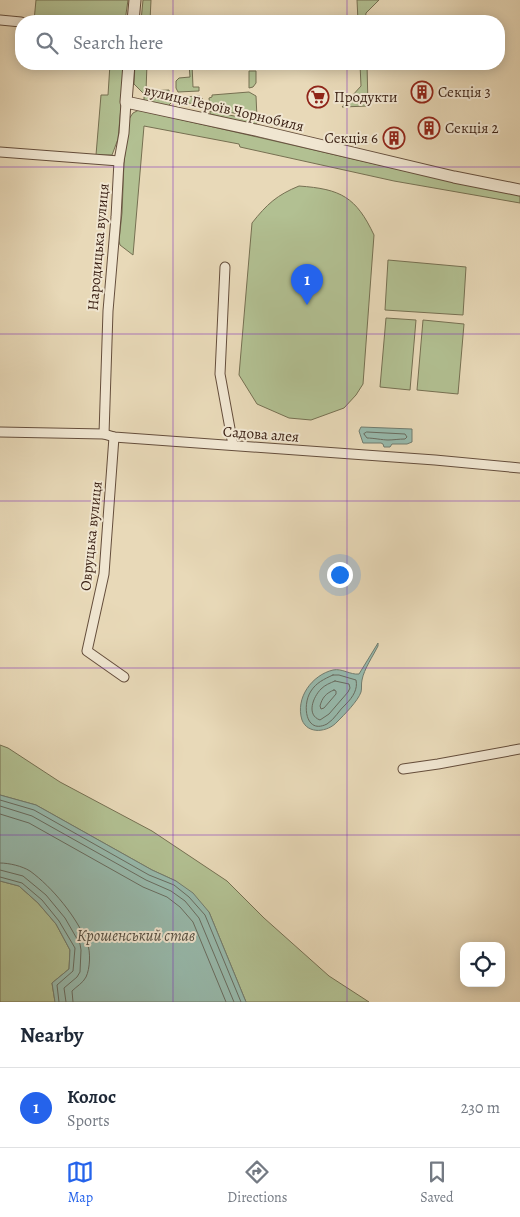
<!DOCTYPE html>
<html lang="en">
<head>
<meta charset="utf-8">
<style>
	:root { --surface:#fff; --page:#f2f2f3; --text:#1f2937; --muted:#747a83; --line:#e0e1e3; --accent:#2563eb }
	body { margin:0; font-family:Alegreya,serif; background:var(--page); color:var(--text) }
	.controls { position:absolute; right:15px; bottom:15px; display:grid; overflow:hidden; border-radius:10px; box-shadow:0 2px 12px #0003 }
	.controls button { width:45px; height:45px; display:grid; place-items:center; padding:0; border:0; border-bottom:1px solid var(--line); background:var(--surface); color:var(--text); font:25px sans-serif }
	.you { position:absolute; left:339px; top:574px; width:18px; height:18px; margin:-12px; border:4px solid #fff; border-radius:50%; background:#1a73e8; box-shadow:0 0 0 8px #1a73e833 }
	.badge { display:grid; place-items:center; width:32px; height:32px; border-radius:50%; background:var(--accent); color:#fff; font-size:16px; font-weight:700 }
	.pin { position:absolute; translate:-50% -41px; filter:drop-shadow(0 1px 2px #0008) }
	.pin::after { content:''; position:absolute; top:26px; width:18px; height:15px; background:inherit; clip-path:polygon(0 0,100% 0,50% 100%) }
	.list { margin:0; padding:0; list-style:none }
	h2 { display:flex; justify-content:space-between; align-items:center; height:65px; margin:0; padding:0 20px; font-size:21px }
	h2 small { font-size:16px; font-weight:400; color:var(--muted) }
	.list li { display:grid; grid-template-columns:32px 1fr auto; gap:15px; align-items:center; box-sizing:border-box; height:80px; padding:0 20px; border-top:1px solid var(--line) }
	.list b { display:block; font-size:19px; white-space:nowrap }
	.list p { margin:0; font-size:16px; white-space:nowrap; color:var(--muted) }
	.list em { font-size:16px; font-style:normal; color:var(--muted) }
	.icon { flex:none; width:28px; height:28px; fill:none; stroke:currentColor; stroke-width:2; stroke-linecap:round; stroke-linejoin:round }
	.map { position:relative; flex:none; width:520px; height:1002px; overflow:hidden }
	.search { position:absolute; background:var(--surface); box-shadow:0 2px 12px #0003; left:15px; right:15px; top:15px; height:55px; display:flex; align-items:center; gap:12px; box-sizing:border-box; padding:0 18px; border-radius:20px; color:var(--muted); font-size:19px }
	.sheet { height:145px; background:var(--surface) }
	nav { display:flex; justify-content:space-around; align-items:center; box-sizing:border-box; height:70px; border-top:1px solid var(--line); background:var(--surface); font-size:14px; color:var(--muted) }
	nav a { display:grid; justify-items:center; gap:2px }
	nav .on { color:var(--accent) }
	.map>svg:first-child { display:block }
</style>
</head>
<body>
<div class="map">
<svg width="520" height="1002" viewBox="0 0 520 1002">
	<rect width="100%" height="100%" fill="#e8d9b8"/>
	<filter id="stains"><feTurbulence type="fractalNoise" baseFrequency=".004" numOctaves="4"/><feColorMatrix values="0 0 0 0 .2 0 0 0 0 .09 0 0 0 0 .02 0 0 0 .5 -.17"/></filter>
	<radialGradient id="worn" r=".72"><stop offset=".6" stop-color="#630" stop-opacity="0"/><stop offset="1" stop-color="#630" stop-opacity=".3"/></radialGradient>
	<!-- green -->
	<g fill="#b2c092" stroke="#767052">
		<polygon points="36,0 128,0 125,21 34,21"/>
		<polygon points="143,0 151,0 150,21 141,21"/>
		<polygon points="357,0 379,0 366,13 365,21 358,21"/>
		<polygon points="110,64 125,64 118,139 112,155 96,155 101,95 108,95"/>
		<polygon points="135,64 147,64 146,91 169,90 170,99 143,93 134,84"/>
		<polygon points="189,64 192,64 193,87 199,87 199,91 178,92 176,88 176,81 179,78 190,77"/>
		<polygon points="360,64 367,64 368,106 342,107 361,86"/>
		<polygon points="249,71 256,71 256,83 253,87 249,88"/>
		<polygon points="249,92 256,96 257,118 210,108 209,98 212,97 212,95"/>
		<polygon points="144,96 172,102 168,106 144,102"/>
		<polygon points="200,96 200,98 202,98 203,106 179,101 182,97"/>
		<polygon points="139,110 410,172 520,195 520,203 394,181 240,147 239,144 144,126 133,255 120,245 119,241 122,213 124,162 129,119 133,113"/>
		<polygon points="210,111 258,121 255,125 210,114"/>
		<path d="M299,186C341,189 356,197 374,235L363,384L356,395L344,408L311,420L289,418L257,404L239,375L252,223C267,204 277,195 299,186Z"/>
		<polygon points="388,260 466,267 463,315 385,310"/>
		<polygon points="386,318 416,320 410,390 380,387"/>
		<polygon points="423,320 464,324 458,394 417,390"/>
		<polygon points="0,745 8,748 60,782 152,831 227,881 264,918 329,976 369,1002 246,1002 209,912 176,881 152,870 36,805 0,795"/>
		<polygon points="0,881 19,886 38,903 56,924 70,950 69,969 52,983 55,1002 0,1002"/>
	</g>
	<!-- water -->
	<g fill="#97baad" stroke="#717c6f">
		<polygon points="361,427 412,429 412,442 407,444 392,444 390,447 384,447 383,444 381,443 363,443 359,431"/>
		<path d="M378,643V646C373,656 364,669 362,680C361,684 362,688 361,692C358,701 344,715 337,722C328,732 308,735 302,720C295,698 312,675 333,670C342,668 350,675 359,674Z"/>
		<polygon points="0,795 36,805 152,870 176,881 193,893 209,912 246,1002 55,1002 52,983 69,969 70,950 56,924 38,903 19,886 0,881"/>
	</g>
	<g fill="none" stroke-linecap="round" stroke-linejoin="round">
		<!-- shore -->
		<g stroke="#686c60" stroke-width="1">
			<path d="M367,432L405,434L407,437L405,439C399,439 393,440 388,440C383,440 373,438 367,438L364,434Z"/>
			<path d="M333,675H339L356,680C358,689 353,697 346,704C339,710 335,719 327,724C305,735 302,704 311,691C316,683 324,679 333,675Z"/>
			<path d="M335,681L349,684L350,688L348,692L329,714L320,720C306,715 313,697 321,689C325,685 330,683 335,681Z"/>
			<path d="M334,690L336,691V694L324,708L321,709L320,706C322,698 326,693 334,690Z"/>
			<polyline points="0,800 34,810 149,875 174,885 189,897 205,915 241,1002"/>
			<polyline points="0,806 32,816 146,880 171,891 185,901 199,918 234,1002"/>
			<polyline points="0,814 29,823 143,887 167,897 180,907 193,922 226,1002"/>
			<path d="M0,863C9,863 22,866 30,871C52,887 77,917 87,943C91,951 90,969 86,977C83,983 77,986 72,991L73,1002"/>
			<polyline points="0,870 23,876 46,895 65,918 80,944 81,950 80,972 77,977 64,988 66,1002"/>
			<polyline points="0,877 22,883 42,900 59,921 75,948 73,971 57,985 59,1002"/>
		</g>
		<!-- minor casing -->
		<g stroke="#654e3c" stroke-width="11">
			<g id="minor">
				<polyline points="0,20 21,22"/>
				<polyline points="0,152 119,161"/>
				<polyline points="225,267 220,374 233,445"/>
				<polyline points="0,432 104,434 114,437 435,460 520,468"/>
				<polyline points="104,434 108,311 116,217 119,161 124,133 126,102"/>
				<polyline points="114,437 104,574 87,651 124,677"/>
				<polyline points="403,769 438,764 520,749"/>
			</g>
		</g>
		<!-- tertiary casing -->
		<g stroke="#654e3c" stroke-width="13">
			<g id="tertiary">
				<polyline points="133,21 135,0"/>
				<polyline points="129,64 126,102 260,131 454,177 520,190"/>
			</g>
		</g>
		<!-- minor -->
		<use href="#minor" stroke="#f0e6d1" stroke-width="9"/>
		<!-- tertiary -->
		<use href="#tertiary" stroke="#f0e6d1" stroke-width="11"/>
	</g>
	<!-- grid -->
	<path fill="none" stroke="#7b2cbf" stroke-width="1" stroke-opacity="0.55" d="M173,0V21M347,0V21M173,64V1002M347,64V1002M0,167H520M0,334H520M0,501H520M0,668H520M0,835H520"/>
	<!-- icons -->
	<defs>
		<g id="building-ring" transform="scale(1.125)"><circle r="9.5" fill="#f0e6d1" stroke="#8f2418" stroke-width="1.5"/><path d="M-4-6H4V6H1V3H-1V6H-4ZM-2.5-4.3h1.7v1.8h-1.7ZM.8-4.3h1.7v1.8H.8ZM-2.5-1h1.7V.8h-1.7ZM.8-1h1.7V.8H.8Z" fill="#8f2418"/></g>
		<g id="supermarket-ring" transform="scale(1.125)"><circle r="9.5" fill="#f0e6d1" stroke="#8f2418" stroke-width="1.5"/><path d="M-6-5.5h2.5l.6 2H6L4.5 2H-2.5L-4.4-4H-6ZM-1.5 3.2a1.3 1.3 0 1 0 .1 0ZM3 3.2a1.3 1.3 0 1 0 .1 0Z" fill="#8f2418"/></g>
	</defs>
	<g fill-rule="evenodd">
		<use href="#building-ring" x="422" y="92"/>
		<use href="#supermarket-ring" x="318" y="97"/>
		<use href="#building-ring" x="429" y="128"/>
		<use href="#building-ring" x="394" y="138"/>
	</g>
	<g text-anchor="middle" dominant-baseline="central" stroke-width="4" stroke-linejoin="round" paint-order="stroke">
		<!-- poi labels -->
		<g font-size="15" fill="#391f13" stroke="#f0e6d1" text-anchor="start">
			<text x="438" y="92">Секція 3</text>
			<text x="334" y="97">Продукти</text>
			<text x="445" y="128">Секція 2</text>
			<text x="378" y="138" text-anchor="end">Секція 6</text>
		</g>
		<!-- street labels -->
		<g font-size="15" fill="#391f13" stroke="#f0e6d1">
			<text transform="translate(224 108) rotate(13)">вулиця Героїв Чорнобиля</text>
			<text transform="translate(98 247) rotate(-85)">Народицька вулиця</text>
			<text transform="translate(261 434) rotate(4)">Садова алея</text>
			<text transform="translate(91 536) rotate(-84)">Овруцька вулиця</text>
		</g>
		<!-- water labels -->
		<g font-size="16" font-style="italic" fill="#554e41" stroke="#f0e6d1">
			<text x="136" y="936">Крошенський став</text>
		</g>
	</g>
	<rect width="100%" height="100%" filter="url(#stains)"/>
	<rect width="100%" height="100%" fill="url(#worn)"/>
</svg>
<div class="controls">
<button><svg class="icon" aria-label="locate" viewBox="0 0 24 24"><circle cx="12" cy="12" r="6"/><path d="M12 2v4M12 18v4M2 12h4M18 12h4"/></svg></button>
</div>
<div class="you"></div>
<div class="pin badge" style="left:307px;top:305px">1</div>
<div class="search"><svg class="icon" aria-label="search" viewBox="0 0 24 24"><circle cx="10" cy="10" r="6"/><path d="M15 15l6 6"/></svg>Search here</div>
</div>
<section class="sheet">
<h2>Nearby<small></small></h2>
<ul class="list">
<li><span class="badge">1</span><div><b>Колос</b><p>Sports</p></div><em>230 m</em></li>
</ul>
</section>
<nav>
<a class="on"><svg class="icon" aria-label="map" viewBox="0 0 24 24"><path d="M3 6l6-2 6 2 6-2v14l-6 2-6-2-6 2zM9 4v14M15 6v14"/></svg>Map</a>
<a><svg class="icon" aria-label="directions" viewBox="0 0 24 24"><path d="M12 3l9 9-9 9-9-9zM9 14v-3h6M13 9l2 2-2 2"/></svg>Directions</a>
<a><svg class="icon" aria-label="saved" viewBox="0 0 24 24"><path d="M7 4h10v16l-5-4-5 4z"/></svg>Saved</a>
</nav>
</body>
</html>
